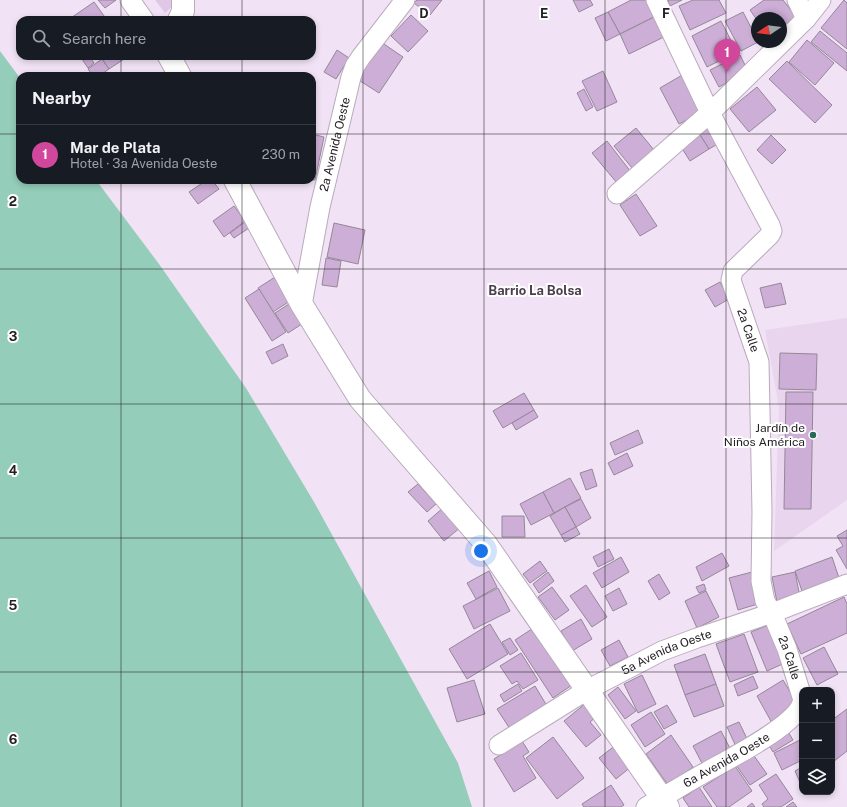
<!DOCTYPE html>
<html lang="en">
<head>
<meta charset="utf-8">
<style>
	:root { --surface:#171b24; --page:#242831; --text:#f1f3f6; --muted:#9ea1a6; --line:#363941; --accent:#0b8043 }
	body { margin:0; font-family:"Public Sans",sans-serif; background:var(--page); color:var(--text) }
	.controls { position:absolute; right:12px; bottom:12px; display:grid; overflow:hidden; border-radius:8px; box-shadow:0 2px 6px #0003 }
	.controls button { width:36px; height:36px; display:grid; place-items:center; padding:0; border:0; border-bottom:1px solid var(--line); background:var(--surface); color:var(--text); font:20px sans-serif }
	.compass { position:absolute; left:751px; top:12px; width:36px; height:36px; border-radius:50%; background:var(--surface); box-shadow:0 2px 6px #0003; rotate:257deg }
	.you { position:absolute; left:481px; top:551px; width:14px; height:14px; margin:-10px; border:3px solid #fff; border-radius:50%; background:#1a73e8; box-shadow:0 0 0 6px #1a73e833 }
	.badge { display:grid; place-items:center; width:26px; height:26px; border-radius:50%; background:var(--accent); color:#fff; font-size:13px; font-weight:700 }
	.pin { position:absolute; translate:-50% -33px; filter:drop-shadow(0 1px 2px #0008) }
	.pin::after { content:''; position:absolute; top:21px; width:14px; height:12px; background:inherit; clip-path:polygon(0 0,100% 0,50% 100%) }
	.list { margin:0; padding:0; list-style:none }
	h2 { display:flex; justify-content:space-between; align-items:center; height:52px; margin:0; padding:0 16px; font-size:17px }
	h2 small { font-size:13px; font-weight:400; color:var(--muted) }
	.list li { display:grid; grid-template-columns:26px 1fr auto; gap:12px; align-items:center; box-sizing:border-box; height:60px; padding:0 16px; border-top:1px solid var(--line) }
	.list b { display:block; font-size:15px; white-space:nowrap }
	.list p { margin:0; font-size:13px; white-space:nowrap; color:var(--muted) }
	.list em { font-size:13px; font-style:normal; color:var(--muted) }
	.icon { flex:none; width:22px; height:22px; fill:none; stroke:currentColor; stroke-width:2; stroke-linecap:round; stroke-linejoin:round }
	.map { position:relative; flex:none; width:847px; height:807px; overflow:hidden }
	.search { position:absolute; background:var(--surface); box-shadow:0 2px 6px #0003; left:16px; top:16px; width:300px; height:44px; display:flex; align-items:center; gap:10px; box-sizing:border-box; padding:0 14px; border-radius:12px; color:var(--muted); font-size:15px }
	.panel { position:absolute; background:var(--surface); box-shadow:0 2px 6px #0003; left:16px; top:72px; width:300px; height:112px; border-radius:12px }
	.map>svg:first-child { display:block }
</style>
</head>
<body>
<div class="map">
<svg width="847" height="807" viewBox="0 0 847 807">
	<rect width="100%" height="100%" fill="#f1e3f5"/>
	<!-- built -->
	<polygon fill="#e9d6ee" points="847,318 847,500 774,551 779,407 765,330"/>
	<!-- green -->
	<polygon fill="#e0c7e7" points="155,0 174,0 174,5 165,13"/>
	<!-- water -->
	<polygon fill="#94cdb9" points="0,51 20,78 20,180 96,180 159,264 246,388 314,502 458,763 472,807 0,807"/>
	<!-- building -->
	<g fill="#cdaed6" stroke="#948898">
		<polygon points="98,0 116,0 105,8"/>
		<polygon points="417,0 442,0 430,15 414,3"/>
		<polygon points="573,0 590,0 593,5 579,12"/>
		<polygon points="631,0 648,0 656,16 620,34 608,12"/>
		<polygon points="668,0 682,0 670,6"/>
		<polygon points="693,0 719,0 726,13 690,30 679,6"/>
		<polygon points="764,0 783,0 797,18 781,30 781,18 757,18 757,20 750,10"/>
		<polygon points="844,0 847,3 847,49 821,28"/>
		<polygon points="94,2 107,20 68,20"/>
		<polygon points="608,12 620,34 606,41 595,18"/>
		<polygon points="743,12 757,39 757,42 758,42 741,51 725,21"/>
		<polygon points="411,15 428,31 408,52 391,36"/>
		<polygon points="656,16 666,36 629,54 620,34"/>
		<polygon points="721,21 737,52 707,67 692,36"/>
		<polygon points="820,31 847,53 847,71 811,42"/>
		<polygon points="807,40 834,63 815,85 789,62"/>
		<polygon points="381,42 403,57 379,93 357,79"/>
		<polygon points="337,50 349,58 336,79 324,72"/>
		<polygon points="740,55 748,71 719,87 710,70"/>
		<polygon points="80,56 89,56 94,63 88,68"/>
		<polygon points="108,56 121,56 124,59 109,69 102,59"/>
		<polygon points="102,59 109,69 99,76 93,76 88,69"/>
		<polygon points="787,61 832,105 815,123 769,79"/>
		<polygon points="603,71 617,102 597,111 582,81"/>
		<polygon points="684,74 704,111 679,124 660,88"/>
		<polygon points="757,87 776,110 749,132 730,109"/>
		<polygon points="584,89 593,107 586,111 577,93"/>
		<polygon points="710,120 723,141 709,149 695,127"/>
		<polygon points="695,127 709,149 690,161 676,139"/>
		<polygon points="636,128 654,150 632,168 614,146"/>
		<polygon points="312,134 324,137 315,180 312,180"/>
		<polygon points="771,135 786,150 772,164 757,150"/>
		<polygon points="607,141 631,172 617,183 592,153"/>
		<polygon points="207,180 212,180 219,189 198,204 189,192"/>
		<polygon points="636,194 657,226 640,236 620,205"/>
		<polygon points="234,206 245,221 224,237 213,221"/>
		<polygon points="245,222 249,228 234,238 230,233"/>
		<polygon points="334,223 365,230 358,264 327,257"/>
		<polygon points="326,258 341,261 337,287 322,285"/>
		<polygon points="275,277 290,301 273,312 258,288"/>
		<polygon points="720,282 729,299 715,307 705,290"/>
		<polygon points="781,283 786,304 765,308 760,288"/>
		<polygon points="259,289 286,332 272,341 245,298"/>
		<polygon points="292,302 305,322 288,333 275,313"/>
		<polygon points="283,344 288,356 272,364 266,352"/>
		<polygon points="780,353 817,354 816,390 779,389"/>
		<polygon points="786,392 813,392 811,509 784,509"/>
		<polygon points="524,393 534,410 503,428 493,411"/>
		<polygon points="534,410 538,417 516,430 512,423"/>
		<polygon points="638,430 643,443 615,455 610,443"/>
		<polygon points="627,453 633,466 614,475 608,463"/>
		<polygon points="592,469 597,486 586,490 580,473"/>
		<polygon points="570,478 581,498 554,513 543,492"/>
		<polygon points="418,484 436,504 427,512 408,492"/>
		<polygon points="543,492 554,513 531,525 520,504"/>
		<polygon points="581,499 591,518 576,527 565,507"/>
		<polygon points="444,507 461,527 444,541 428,521"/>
		<polygon points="565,507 576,527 561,535 550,516"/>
		<polygon points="502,516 524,516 525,537 502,537"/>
		<polygon points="576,527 580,534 565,542 561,535"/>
		<polygon points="847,530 847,569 836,550 843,546 837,536"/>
		<polygon points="609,549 614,559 598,567 593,557"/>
		<polygon points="722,553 729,566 702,581 696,567"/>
		<polygon points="621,557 629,572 602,588 593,573"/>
		<polygon points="832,557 839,578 802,591 795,571"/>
		<polygon points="540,561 547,571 530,583 523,574"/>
		<polygon points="489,571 497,587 476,599 467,583"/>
		<polygon points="548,572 554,581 539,593 533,584"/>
		<polygon points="752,572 761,603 738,610 729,578"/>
		<polygon points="795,572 800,597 777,602 772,577"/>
		<polygon points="659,574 670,593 659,600 648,581"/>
		<polygon points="704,584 706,590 699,593 696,587"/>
		<polygon points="586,585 607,617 592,627 570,596"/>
		<polygon points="552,587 569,610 555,620 538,597"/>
		<polygon points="498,588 510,611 474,629 463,606"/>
		<polygon points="619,588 627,604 613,611 605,596"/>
		<polygon points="706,591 719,617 697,628 685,601"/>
		<polygon points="844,597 847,604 847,633 801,654 787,624"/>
		<polygon points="581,619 592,639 572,651 561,631"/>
		<polygon points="490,624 508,654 467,679 449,649"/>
		<polygon points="771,624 787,662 767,671 751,632"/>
		<polygon points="535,627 572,685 553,698 515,640"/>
		<polygon points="744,634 758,672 730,682 716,644"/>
		<polygon points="510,638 518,650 510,655 502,642"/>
		<polygon points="619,640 628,657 610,666 601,650"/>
		<polygon points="824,647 838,674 817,685 803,658"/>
		<polygon points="521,653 538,680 523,689 517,681 512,684 500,666"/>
		<polygon points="705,654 716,684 685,695 674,665"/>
		<polygon points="642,675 656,704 638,713 624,684"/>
		<polygon points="753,676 758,688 738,696 734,685"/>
		<polygon points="474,680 485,714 457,722 447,688"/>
		<polygon points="783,680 799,707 772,723 757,696"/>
		<polygon points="518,684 522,691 504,702 500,695"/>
		<polygon points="716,684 724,706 694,717 685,695"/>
		<polygon points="535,686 547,706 510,729 497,709"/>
		<polygon points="618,687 636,711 625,719 608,695"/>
		<polygon points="586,703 597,716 590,722 601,735 586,747 564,721"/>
		<polygon points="667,705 677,722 664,729 654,712"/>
		<polygon points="847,709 847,751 833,762 832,720"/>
		<polygon points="651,712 665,734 645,747 631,725"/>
		<polygon points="739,722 750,745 738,751 727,727"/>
		<polygon points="787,730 793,740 773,752 767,742"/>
		<polygon points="721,731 733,754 705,769 693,746"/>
		<polygon points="671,735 693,767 668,785 646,754"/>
		<polygon points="553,737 584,778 557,799 526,758"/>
		<polygon points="800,740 802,745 802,760 782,770 774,753"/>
		<polygon points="522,741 529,752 523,756 536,778 514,792 494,759"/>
		<polygon points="616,745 632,766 616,779 599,758"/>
		<polygon points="752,753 767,774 750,785 736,765"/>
		<polygon points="735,766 752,791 729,807 717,807 703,787"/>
		<polygon points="802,767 802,787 795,771"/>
		<polygon points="776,774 793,799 781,807 764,807 762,804 768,799 759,785"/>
		<polygon points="611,785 624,805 621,807 584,807 582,804"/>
		<polygon points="699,787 712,807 689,807 683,798"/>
		<polygon points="793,802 797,807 786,807"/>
		<polygon points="752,803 755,807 747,807"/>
	</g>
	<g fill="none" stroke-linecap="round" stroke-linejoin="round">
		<!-- street casing -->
		<g stroke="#b8abbc" stroke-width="21">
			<g id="street">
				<polyline points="130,0 144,20"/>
				<path id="s1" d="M656,0L710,113L770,225L772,231L770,235L733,271L731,280L759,362L762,512L761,581L765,601L772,613L787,649L802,697"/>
				<polyline points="797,0 806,19"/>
				<polyline points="617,194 710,113 806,19 821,0"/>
				<path id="s2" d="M302,305L320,207L351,77L355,66L361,57L405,0"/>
				<path id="s3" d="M499,745L587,690L662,651L697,638L772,613L847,584"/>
				<path id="s4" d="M646,807C664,797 681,786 699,776C721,763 795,727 802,703"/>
			</g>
		</g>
		<!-- secondary casing -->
		<g stroke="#b8abbc" stroke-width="24">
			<g id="secondary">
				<polyline points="179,20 183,11 183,0"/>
				<polyline points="169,56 180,76"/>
				<polyline points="235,180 302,305 360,399 486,544 668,807"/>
			</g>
		</g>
		<!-- street -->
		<use href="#street" stroke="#fff" stroke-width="19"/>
		<!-- secondary -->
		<use href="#secondary" stroke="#fff" stroke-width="22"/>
	</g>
	<!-- grid -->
	<path fill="none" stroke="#252026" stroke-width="1" stroke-opacity="0.55" d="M121,0V20M242,0V20M363,0V807M484,0V807M605,0V807M726,0V807M121,56V76M242,56V76M0,134H20M312,134H847M121,180V807M242,180V807M0,269H847M0,404H847M0,538H847M0,672H847"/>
	<!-- markers -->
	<circle fill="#2a6957" stroke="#fff" stroke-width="1.5" cx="813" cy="435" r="4"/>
	<g text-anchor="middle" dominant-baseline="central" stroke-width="4" stroke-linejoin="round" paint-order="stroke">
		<!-- street labels -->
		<g font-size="12" fill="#252026" stroke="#fff">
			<text stroke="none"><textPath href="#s2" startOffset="164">2a Avenida Oeste</textPath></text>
			<text stroke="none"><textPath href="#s1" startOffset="377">2a Calle</textPath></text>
			<text stroke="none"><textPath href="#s3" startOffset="192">5a Avenida Oeste</textPath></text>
			<text stroke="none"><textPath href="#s1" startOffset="712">2a Calle</textPath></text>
			<text stroke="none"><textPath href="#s4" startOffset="93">6a Avenida Oeste</textPath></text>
		</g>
		<!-- poi labels -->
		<g font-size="12" fill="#252026" stroke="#fff" text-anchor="end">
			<text x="805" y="428">Jardín de<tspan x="805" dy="14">Niños América</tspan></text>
		</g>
		<!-- neighbourhood labels -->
		<g font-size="13" font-weight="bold" fill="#493e4c" stroke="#fff">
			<text x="535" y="290">Barrio La Bolsa</text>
		</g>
	</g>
	<g font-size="13" text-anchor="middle" font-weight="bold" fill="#252026" stroke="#fff" stroke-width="4" stroke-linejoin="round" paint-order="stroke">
		<text x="424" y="18">D</text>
		<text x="544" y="18">E</text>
		<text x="666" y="18">F</text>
		<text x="13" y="206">2</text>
		<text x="13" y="341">3</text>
		<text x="13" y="475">4</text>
		<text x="13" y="610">5</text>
		<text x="13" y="744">6</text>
	</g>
</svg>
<div class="controls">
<button>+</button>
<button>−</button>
<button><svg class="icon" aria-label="layers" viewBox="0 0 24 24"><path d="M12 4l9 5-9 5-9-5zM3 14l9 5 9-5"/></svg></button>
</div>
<svg class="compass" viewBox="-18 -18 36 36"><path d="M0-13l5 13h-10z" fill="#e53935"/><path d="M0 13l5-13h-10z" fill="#9ea1a6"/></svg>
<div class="you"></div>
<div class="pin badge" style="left:727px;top:72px;background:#d1479c">1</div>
<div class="search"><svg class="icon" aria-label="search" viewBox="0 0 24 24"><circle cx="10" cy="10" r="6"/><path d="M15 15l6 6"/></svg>Search here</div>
<section class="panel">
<h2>Nearby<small></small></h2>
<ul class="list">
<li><span class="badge" style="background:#d1479c">1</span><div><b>Mar de Plata</b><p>Hotel · 3a Avenida Oeste</p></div><em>230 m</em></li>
</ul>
</section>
</div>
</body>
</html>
